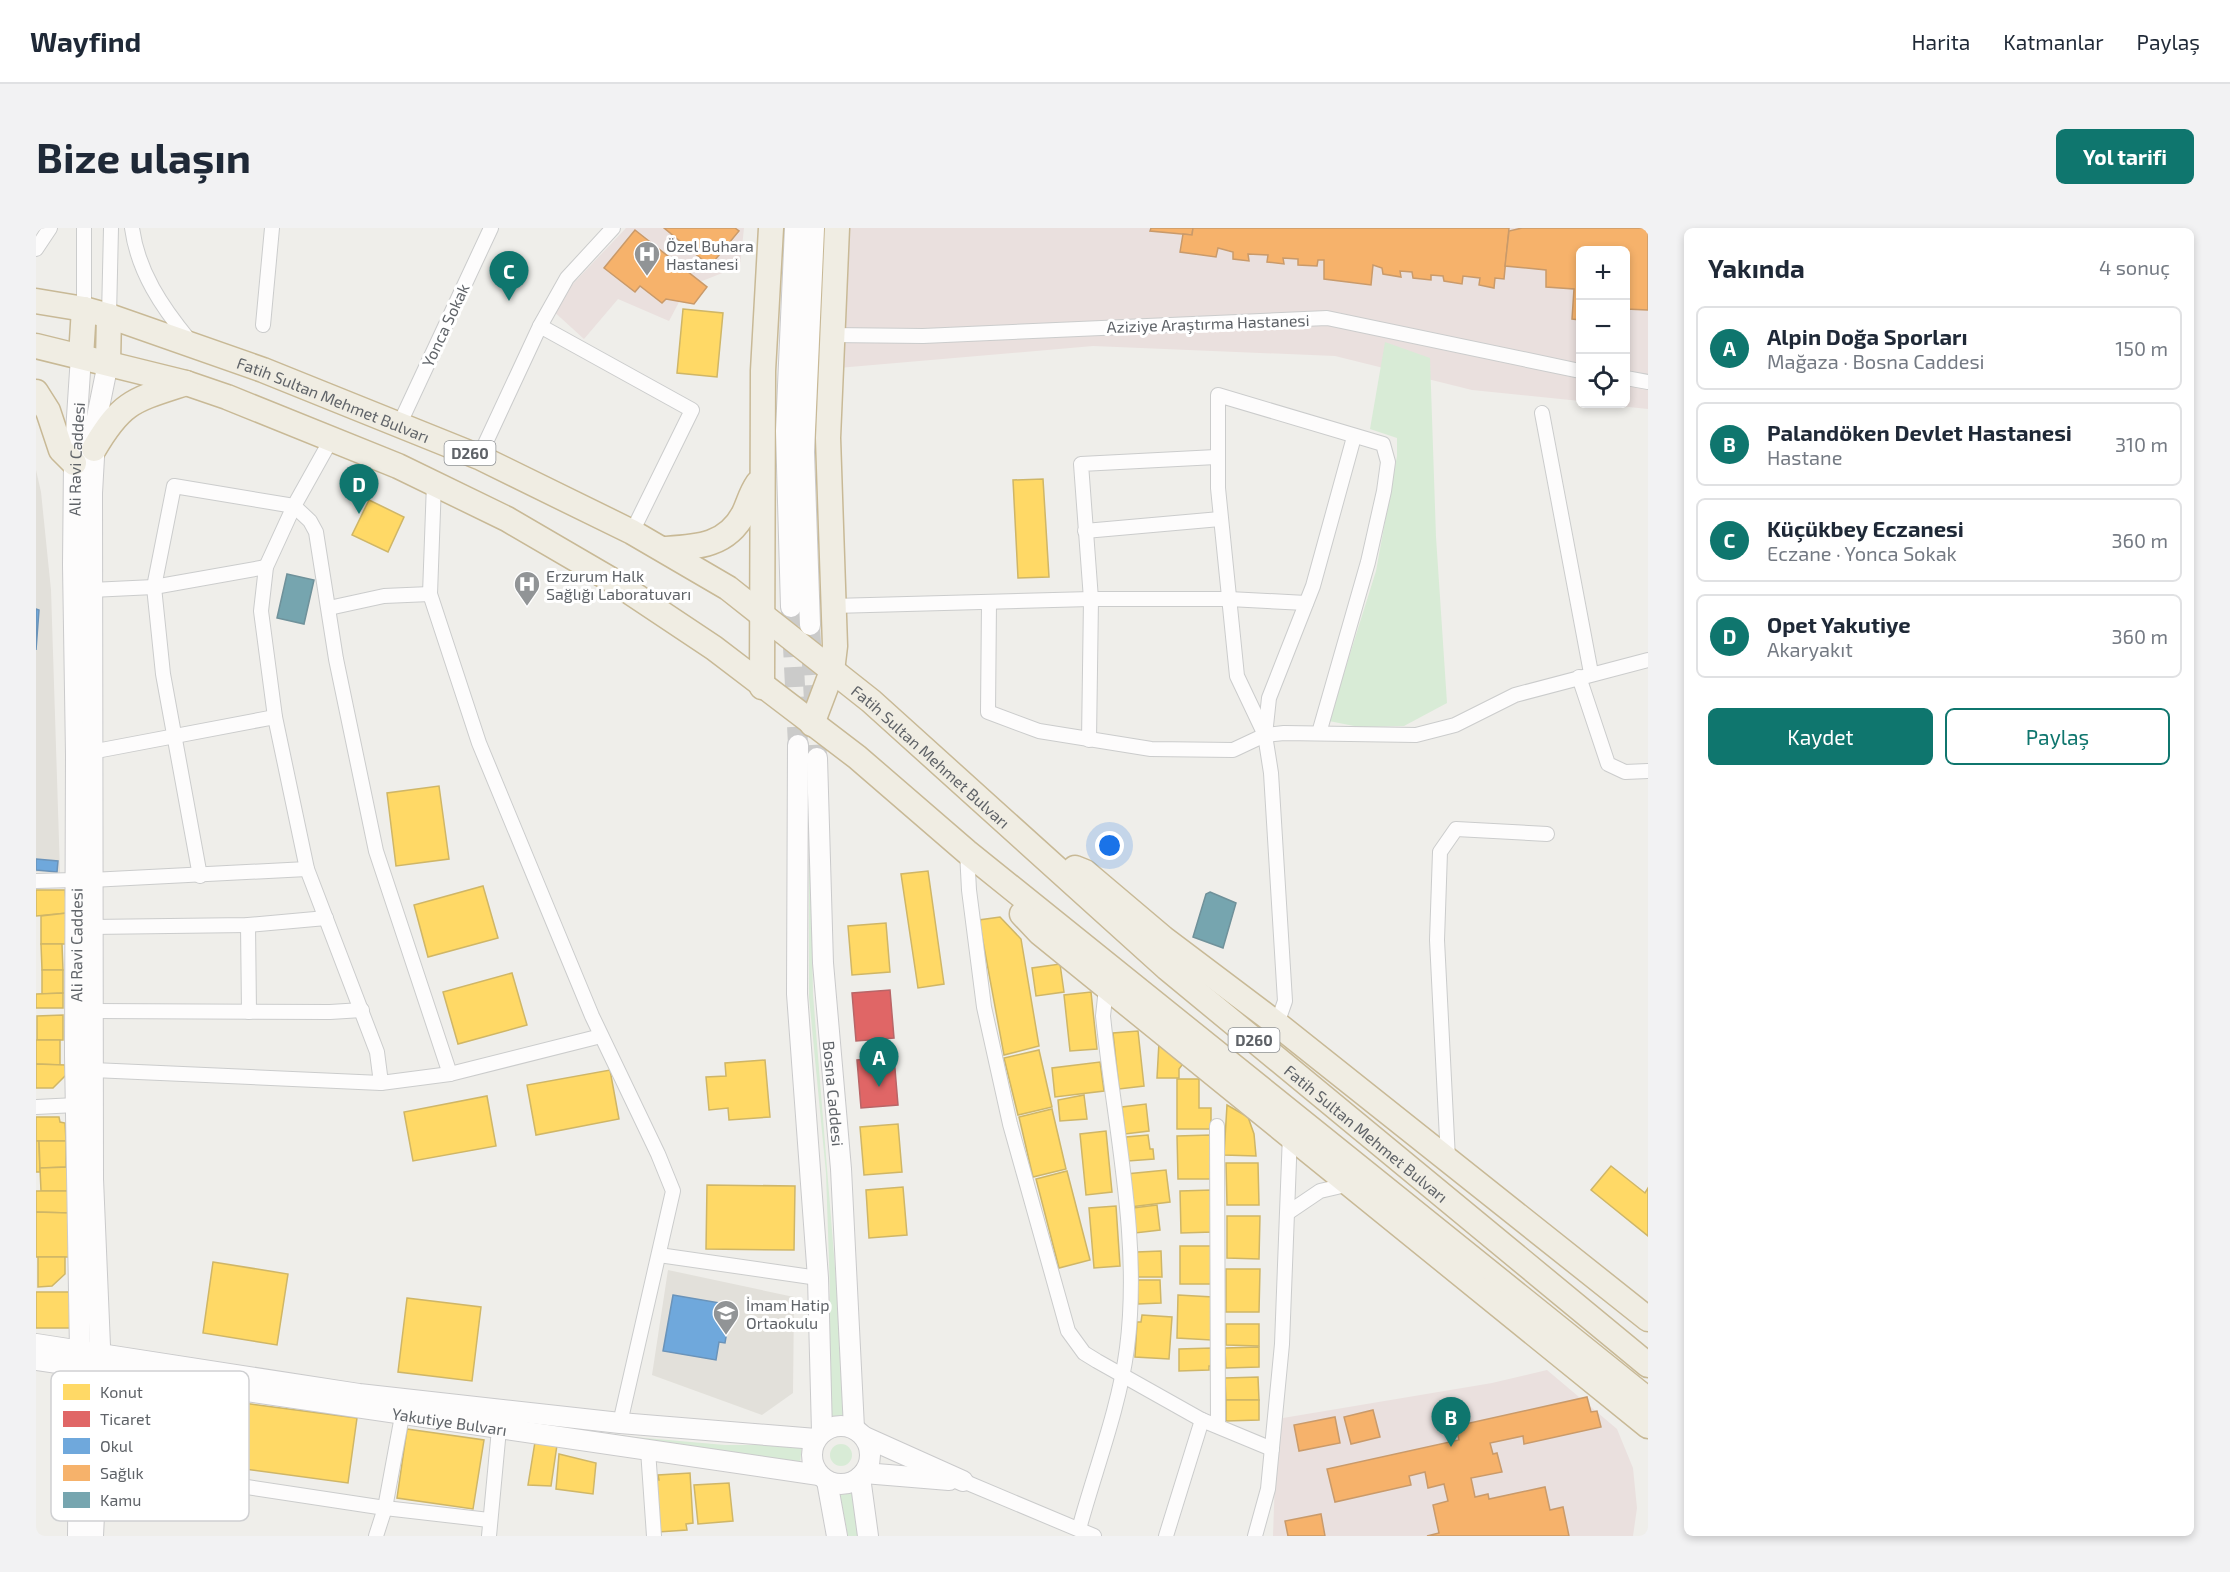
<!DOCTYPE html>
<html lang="tr">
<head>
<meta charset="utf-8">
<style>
	:root { --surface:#fff; --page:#f2f2f3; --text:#1f2937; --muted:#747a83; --line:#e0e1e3; --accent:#0f766e }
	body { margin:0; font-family:"Exo 2",sans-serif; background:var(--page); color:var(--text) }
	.controls { position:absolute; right:18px; top:18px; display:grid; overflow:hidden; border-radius:9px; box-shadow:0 3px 9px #0003 }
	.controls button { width:54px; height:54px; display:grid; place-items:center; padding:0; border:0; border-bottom:2px solid var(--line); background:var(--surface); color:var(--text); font:30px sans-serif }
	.you { position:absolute; left:1074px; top:618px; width:21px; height:21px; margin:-15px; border:4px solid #fff; border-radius:50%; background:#1a73e8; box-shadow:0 0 0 9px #1a73e833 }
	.badge { display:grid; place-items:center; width:39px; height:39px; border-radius:50%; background:var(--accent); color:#fff; font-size:20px; font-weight:700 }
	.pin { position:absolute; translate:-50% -50px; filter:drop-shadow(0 2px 3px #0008) }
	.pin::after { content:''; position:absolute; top:32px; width:21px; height:18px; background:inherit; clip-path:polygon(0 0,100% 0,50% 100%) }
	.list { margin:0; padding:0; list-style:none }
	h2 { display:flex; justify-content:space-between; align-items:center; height:78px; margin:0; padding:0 24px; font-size:26px }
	h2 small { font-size:20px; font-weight:400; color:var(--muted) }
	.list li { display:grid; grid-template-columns:39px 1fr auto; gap:18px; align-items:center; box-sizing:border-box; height:84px; margin:0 12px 12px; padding:0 12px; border:2px solid var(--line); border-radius:9px }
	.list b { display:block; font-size:22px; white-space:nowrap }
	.list p { margin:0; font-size:20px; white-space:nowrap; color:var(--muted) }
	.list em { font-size:20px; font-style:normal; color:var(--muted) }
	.actions { display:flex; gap:12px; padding:18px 24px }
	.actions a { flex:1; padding:14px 0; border:2px solid var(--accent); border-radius:9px; text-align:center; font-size:21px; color:var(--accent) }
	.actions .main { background:var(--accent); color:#fff }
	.icon { flex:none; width:33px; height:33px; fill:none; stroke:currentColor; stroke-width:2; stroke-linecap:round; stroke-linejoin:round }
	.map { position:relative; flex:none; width:1612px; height:1308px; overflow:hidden; border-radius:9px }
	header { display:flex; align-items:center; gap:36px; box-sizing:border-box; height:84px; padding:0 30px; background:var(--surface); border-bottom:2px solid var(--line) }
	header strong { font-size:28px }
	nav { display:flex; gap:33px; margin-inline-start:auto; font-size:21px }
	.intro { display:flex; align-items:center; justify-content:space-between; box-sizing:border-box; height:144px; padding:0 36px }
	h1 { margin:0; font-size:42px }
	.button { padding:15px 27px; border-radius:9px; background:var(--accent); color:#fff; font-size:21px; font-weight:700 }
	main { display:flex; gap:36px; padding:0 36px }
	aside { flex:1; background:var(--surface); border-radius:9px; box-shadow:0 3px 9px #0003 }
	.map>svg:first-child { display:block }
</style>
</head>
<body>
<header>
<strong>Wayfind</strong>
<nav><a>Harita</a><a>Katmanlar</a><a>Paylaş</a></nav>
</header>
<div class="intro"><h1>Bize ulaşın</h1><a class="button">Yol tarifi</a></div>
<main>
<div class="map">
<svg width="1612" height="1308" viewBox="0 0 1612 1308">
	<rect width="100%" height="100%" fill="#efeeea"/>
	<!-- education -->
	<g fill="#e2e0da">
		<polygon points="0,242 5,264 15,362 24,645 0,644"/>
		<polygon points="632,1042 758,1069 757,1165 726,1187 616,1147"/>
	</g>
	<!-- medical -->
	<g fill="#eae0de">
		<polygon points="590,0 708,0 704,38 651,59 633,93 582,71 548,111 514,80"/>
		<polygon points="813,0 1612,0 1612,181 1564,176 1590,176 1590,22 1544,22 1544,173 1436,162 1299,128 1057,118 802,140"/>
		<polygon points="1511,1142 1581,1201 1597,1240 1601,1280 1597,1308 1237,1308 1241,1191 1456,1155"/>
	</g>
	<!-- green -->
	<g fill="#d8ebd6">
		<polygon points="1349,114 1394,130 1400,309 1411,475 1368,498 1323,499 1293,493 1340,343 1361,228 1361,210 1334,201"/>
		<polygon points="773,539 777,766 811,1189 793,1188 794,1063 790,945 773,769"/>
		<polygon points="74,1135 598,1209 689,1217 766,1217 764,1236"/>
		<circle cx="805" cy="1227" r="11"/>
		<polygon points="818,1265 823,1308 812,1308 804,1267"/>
	</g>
	<!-- homes -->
	<g fill="#ffd966" stroke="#cfb667" stroke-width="1.5">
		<polygon points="647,81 687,85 681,149 641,145"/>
		<polygon points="1007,251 1013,349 982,350 977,252"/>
		<polygon points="333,272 368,289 352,324 316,307"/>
		<polygon points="403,558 413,631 360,638 351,565"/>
		<polygon points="892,643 908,756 882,760 865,646"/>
		<polygon points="447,658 462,710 392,729 378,677"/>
		<polygon points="0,662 29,662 31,685 0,688"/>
		<polygon points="31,685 31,716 5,716 5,688"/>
		<polygon points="964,689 985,711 1003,818 968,827 943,692"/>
		<polygon points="850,695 854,744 816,747 812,698"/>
		<polygon points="5,716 26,716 27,742 6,742"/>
		<polygon points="1024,736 1028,764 1000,768 996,740"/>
		<polygon points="6,742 27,742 27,765 6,766"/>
		<polygon points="476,745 491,797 422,816 407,764"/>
		<polygon points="1055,764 1061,821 1034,823 1028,767"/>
		<polygon points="27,765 27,780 0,780 0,766"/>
		<polygon points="27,787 27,812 1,812 1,788"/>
		<polygon points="1102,803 1108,858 1083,861 1077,805"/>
		<polygon points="0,812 24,812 24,837 0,836"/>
		<polygon points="1123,814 1149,833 1143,841 1143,850 1121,850"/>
		<polygon points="1003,822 1016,879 982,887 968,830"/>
		<polygon points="729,832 734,889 693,892 692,880 673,882 670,849 690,848 689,835"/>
		<polygon points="1064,834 1068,863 1019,869 1016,840"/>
		<polygon points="0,836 29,837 30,847 17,860 0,860"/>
		<polygon points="574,842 583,891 500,907 491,857"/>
		<polygon points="1141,851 1163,851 1163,880 1175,880 1175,901 1141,901"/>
		<polygon points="1048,867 1051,891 1024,893 1022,872"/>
		<polygon points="451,868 460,918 377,933 368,884"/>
		<polygon points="1110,876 1113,903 1089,906 1086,879"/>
		<polygon points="1191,877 1212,889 1218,906 1220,928 1188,927"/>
		<polygon points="1016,881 1030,941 997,949 983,889"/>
		<polygon points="0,889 23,889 24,894 29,895 30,913 0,913"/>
		<polygon points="862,896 866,944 828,947 824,899"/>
		<polygon points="1070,903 1076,964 1050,967 1044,906"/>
		<polygon points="1112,907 1114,921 1117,921 1118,931 1092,933 1090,909"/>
		<polygon points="1175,907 1176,951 1142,951 1141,908"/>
		<polygon points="0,913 3,913 4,944 0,944"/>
		<polygon points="3,913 30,913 30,939 4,940"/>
		<polygon points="1190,935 1222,935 1223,977 1191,977"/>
		<polygon points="1575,938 1609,965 1612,960 1612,1008 1555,962"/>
		<polygon points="33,939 33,963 5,963 4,940"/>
		<polygon points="1130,942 1134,974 1094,979 1090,946"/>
		<polygon points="1031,943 1054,1032 1023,1040 1000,951"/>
		<polygon points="671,957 759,958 758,1022 670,1021"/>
		<polygon points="867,959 871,1007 833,1010 830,962"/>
		<polygon points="1176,962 1177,1004 1145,1005 1144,963"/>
		<polygon points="0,963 33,963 33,985 0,984"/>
		<polygon points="1121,977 1124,1002 1099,1005 1097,980"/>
		<polygon points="1080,978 1084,1038 1058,1040 1053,980"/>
		<polygon points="0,984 33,985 35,1029 0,1029"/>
		<polygon points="1191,988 1224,988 1223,1031 1191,1030"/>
		<rect x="1144" y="1018" width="32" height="38"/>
		<polygon points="1125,1023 1126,1049 1102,1049 1101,1024"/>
		<polygon points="2,1029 29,1029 29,1046 16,1058 2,1059"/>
		<polygon points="177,1034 252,1046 241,1117 167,1105"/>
		<polygon points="1190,1041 1224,1041 1223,1084 1190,1084"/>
		<polygon points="1101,1052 1124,1052 1125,1075 1102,1076"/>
		<rect x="0" y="1064" width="35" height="36"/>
		<polygon points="1142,1067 1177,1069 1175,1112 1141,1110"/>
		<polygon points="371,1070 445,1079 436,1153 362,1144"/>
		<polygon points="1106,1087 1136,1089 1133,1131 1099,1129 1101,1094 1105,1094"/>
		<polygon points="1190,1096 1223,1096 1223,1118 1190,1117"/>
		<polygon points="1223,1119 1223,1139 1190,1140 1189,1120"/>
		<polygon points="1176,1120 1176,1138 1173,1138 1173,1142 1143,1143 1143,1121"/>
		<polygon points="1222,1149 1223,1172 1190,1172 1189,1150"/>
		<polygon points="1190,1172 1223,1172 1223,1192 1190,1193"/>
		<polygon points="207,1175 321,1190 312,1255 201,1240"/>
		<polygon points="371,1201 448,1212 437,1281 361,1270"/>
		<polygon points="499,1214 521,1217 515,1258 492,1257"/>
		<polygon points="523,1226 560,1235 557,1266 520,1261"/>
		<polygon points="654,1245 657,1295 650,1296 651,1302 622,1304 616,1252 623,1252 622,1247"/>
		<polygon points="693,1255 697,1293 662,1296 658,1257"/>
	</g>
	<!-- shops -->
	<g fill="#e06666" stroke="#b96567" stroke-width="1.5">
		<polygon points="854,762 858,810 820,813 816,765"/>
		<polygon points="858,829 862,877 825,880 821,832"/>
	</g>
	<!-- schools -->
	<g fill="#6fa8dc" stroke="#6a93b9" stroke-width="1.5">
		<polygon points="0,381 3,382 0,422"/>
		<polygon points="0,631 22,633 21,644 0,642"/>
		<polygon points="637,1067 690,1076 687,1096 692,1097 689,1115 683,1114 680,1132 627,1123"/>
	</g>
	<!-- health -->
	<g fill="#f6b26b" stroke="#c99a6a" stroke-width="1.5">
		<polygon points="628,0 699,0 703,3 674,38"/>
		<polygon points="1115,0 1157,0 1156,7 1114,3"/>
		<polygon points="1157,0 1473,0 1468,51 1459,50 1458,60 1443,57 1444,50 1427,48 1426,56 1408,53 1407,48 1395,47 1395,52 1377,50 1376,44 1364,43 1365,49 1347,46 1346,40 1337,37 1335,57 1288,51 1288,32 1282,32 1281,38 1262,37 1262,31 1247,30 1248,36 1231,34 1232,27 1212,26 1213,33 1197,31 1197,24 1182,20 1180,29 1144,24 1147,6 1156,7"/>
		<polygon points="1486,0 1612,0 1612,82 1590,81 1590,22 1544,22 1544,92 1536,91 1538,61 1510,59 1510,42 1469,38 1473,3"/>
		<polygon points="599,2 671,59 658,76 630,71 626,75 604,58 599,64 568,40"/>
		<polygon points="1551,1169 1555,1184 1561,1183 1565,1199 1488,1216 1487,1208 1454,1215 1457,1226 1461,1225 1466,1244 1435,1250 1439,1269 1452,1266 1453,1271 1509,1259 1514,1282 1527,1279 1533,1308 1391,1308 1403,1305 1397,1277 1412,1273 1408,1256 1392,1260 1389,1244 1373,1248 1375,1257 1299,1274 1291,1241 1423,1212 1420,1198"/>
		<polygon points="1337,1182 1344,1209 1315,1216 1308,1189"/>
		<polygon points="1299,1189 1304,1215 1263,1223 1258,1197"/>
		<polygon points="1285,1286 1289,1308 1252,1308 1249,1293"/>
	</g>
	<!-- public -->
	<g fill="#76a5af" stroke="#6f919a" stroke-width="1.5">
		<polygon points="251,346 278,352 268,396 241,390"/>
		<polygon points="1174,664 1200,675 1187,720 1157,709 1170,666"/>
	</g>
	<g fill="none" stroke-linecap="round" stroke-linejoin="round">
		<!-- secondary-tunnel -->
		<g stroke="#cbcbca" stroke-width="20" stroke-dasharray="20 10" stroke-linecap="butt">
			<polyline points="755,379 762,517"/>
			<polyline points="774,397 781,530"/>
		</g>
		<!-- street casing -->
		<g stroke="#cbcccc" stroke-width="16">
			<g id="street">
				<polyline points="48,0 48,81"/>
				<path d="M96,0C102,44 126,79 153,112"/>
				<polyline points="0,21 14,0"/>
				<polyline points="73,88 75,0"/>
				<polyline points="227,97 236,0"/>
				<polyline points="504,98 531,50 577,0"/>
				<polyline points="795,107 887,108 1291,90 1544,143"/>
				<polyline points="1590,150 1612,154"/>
				<polyline points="1506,185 1555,445"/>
				<polyline points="364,195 455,0"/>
				<polyline points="296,210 258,278 230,339 225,383 239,489 271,641 341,824 345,855"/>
				<polyline points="443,229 504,98 656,182 596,304"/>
				<polyline points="398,255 394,366 443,515 556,788 622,926 637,963 584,1195"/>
				<polyline points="1049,303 1184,291"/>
				<polyline points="55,362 118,359 230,339"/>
				<polyline points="953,374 952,484 1003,503 1115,521 1197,522 1229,507 1248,505 1380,507 1419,497 1479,467 1612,432"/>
				<polyline points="797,378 1055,371 1193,371 1270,375"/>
				<polyline points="293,380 348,368 394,366"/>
				<polyline points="1543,449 1572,536 1589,544 1612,543"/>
				<polyline points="1229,507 1201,448 1182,260 1182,167 1347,216 1352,234 1348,263 1332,334 1283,505"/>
				<polyline points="1053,512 1055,371 1045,236 1180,229"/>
				<polyline points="55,524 239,489"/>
				<polyline points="931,624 933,662 948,779 974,896 1032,1103 1048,1125 1061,1133 1166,1192 1236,1221"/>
				<polyline points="164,648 127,446 118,359 138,258 258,278 274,293 280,304 300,431 340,623 414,846"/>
				<polyline points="55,652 271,641"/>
				<polyline points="0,653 38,652"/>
				<polyline points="212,697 213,784"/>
				<polyline points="55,699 212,697 290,690"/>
				<polyline points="56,783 294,784 326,782"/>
				<polyline points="1241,796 1249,773 1235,545 1229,507 1233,470 1277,358 1318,209"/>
				<polyline points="57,842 345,855 414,846 565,808"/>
				<polyline points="0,879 40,877"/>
				<polyline points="1181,898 1182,1198"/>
				<polyline points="1412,931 1401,712 1404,624 1420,601 1511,606"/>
				<polyline points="1253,984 1284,963 1314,956"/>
				<polyline points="623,1027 782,1050"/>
				<polyline points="612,1222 618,1308"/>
				<polyline points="60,1236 349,1280 453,1292"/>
				<polyline points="927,1253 1058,1308"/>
				<polyline points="191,1254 201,1163"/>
				<path d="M1043,1301C1059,1242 1083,1181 1091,1120C1105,1010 1078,897 1067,788L1070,760"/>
				<polyline points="340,1308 349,1280 366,1188"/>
				<polyline points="453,1308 463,1201"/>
				<polyline points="1130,1308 1166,1192"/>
				<polyline points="1219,1308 1232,1261 1246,1116 1254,906"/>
			</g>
		</g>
		<!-- secondary casing -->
		<g stroke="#cacacb" stroke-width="22">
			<g id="secondary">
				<polyline points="755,379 750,203 759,0"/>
				<polyline points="774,397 768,224 778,0"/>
				<polyline points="762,517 761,766 782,1050 786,1204"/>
				<path id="s1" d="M781,530L787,735L805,941L818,1200"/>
				<polyline points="0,1116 323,1166 584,1195 780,1211"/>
				<path id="s2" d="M0,1132L783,1247"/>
				<circle cx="805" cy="1227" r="29"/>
				<polyline points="829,1209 927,1253"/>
				<polyline points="828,1245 913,1252"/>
				<polyline points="824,1249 832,1308"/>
				<polyline points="791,1253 801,1308"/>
				<path id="s3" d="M42,1308L44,1123L39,827L40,527L37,337L38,235L45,128"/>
				<polyline points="57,1308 65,1142 57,951 56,265 60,194 72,135"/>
			</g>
		</g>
		<!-- highway casing -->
		<g stroke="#c8b996" stroke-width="27">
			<g id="highway">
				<path id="s4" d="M0,73L48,81L73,88L227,142L443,229L596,304L692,360L835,473L1131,740L1612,1137"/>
				<polyline points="0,118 150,155 191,169 362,238 471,291 579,354 678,420 821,529 931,624 1612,1172"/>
				<polyline points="45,128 48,81"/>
				<polyline points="72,135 73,88"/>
				<polyline points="0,164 12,183 25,222 38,235"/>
				<path d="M58,221C86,173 98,172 150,155"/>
				<path d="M628,321C661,319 691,318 708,285C713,274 715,265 722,255"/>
				<polyline points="726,459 727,143 735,0"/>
				<polyline points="776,496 796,443 799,418 792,210 801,0"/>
				<polyline points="1039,640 1049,644 1127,710 1241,796 1612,1091"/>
				<polyline points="986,686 1004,705 1612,1198"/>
			</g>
		</g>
		<!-- street -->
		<use href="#street" stroke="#fdfcfc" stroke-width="14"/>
		<!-- secondary -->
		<use href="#secondary" stroke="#fdfcfc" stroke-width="20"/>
		<!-- highway -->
		<use href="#highway" stroke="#f0ede3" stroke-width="24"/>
	</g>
	<!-- icons -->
	<defs>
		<g id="hospital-pin" transform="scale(1.35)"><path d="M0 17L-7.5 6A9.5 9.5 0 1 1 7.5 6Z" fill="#919496" stroke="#fff"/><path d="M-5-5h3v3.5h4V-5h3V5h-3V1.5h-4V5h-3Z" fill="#fff"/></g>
		<g id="school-pin" transform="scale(1.35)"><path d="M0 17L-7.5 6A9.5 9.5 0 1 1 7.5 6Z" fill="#919496" stroke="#fff"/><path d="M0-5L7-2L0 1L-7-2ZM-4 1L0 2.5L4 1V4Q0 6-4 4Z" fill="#fff"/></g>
	</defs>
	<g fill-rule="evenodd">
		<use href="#hospital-pin" x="611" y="26"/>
		<use href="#hospital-pin" x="491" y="356"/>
		<use href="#school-pin" x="690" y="1085"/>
	</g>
	<g text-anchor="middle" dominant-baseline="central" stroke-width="6" stroke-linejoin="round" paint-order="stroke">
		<!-- shield labels -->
		<g fill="#fff" stroke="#8f9295" stroke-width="1.5">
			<rect x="408.5" y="213" width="51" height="24" rx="4.5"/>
			<rect x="1192.5" y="800" width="51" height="24" rx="4.5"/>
		</g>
		<g font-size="15" font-weight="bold" fill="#5f6368">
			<text x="434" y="225">D260</text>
			<text x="1218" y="812">D260</text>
		</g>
		<!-- poi labels -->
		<g font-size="16" fill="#5f6368" stroke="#fff" text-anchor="start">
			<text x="630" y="17">Özel Buhara<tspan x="630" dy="18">Hastanesi</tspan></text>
			<text x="510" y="347">Erzurum Halk<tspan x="510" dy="18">Sağlığı Laboratuvarı</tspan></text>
			<text x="710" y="1076">İmam Hatip<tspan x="710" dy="18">Ortaokulu</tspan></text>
		</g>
		<!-- street labels -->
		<g font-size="16" fill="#5f6368" stroke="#fff">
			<text transform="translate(1172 95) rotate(-2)">Aziziye Araştırma Hastanesi</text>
			<text transform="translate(409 97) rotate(-65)">Yonca Sokak</text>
			<text stroke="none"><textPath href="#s4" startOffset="314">Fatih Sultan Mehmet Bulvarı</textPath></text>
			<text stroke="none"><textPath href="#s3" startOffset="1077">Ali Ravi Caddesi</textPath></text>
			<text stroke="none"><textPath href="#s4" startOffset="1016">Fatih Sultan Mehmet Bulvarı</textPath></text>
			<text stroke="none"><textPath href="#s3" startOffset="591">Ali Ravi Caddesi</textPath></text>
			<text stroke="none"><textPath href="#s1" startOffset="336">Bosna Caddesi</textPath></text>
			<text stroke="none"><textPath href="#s4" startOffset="1592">Fatih Sultan Mehmet Bulvarı</textPath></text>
			<text stroke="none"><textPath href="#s2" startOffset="418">Yakutiye Bulvarı</textPath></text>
		</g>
	</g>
	<!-- legend -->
	<rect x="15" y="1143" width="198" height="150" rx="9" fill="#fff" stroke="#cfd0d2" stroke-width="1.5"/>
	<rect x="27" y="1156" width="27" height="16" fill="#ffd966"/>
	<rect x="27" y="1183" width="27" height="16" fill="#e06666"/>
	<rect x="27" y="1210" width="27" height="16" fill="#6fa8dc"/>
	<rect x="27" y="1237" width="27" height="16" fill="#f6b26b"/>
	<rect x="27" y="1264" width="27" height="16" fill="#76a5af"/>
	<g font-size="16" fill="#5f6368">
		<text x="64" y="1170">Konut</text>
		<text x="64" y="1197">Ticaret</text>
		<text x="64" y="1224">Okul</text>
		<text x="64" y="1251">Sağlık</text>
		<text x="64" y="1278">Kamu</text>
	</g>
</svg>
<div class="controls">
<button>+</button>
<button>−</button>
<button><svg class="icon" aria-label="locate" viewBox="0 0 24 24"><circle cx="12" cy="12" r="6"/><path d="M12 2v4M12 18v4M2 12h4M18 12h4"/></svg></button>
</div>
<div class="you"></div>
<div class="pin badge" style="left:843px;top:859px">A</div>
<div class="pin badge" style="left:1415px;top:1219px">B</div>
<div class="pin badge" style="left:473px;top:73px">C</div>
<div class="pin badge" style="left:323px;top:286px">D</div>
</div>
<aside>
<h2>Yakında<small>4 sonuç</small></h2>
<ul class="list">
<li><span class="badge">A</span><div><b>Alpin Doğa Sporları</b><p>Mağaza · Bosna Caddesi</p></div><em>150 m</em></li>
<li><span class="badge">B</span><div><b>Palandöken Devlet Hastanesi</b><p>Hastane</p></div><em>310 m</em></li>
<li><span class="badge">C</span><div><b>Küçükbey Eczanesi</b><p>Eczane · Yonca Sokak</p></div><em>360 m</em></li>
<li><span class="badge">D</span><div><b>Opet Yakutiye</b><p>Akaryakıt</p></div><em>360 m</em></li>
</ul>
<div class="actions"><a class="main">Kaydet</a><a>Paylaş</a></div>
</aside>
</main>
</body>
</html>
